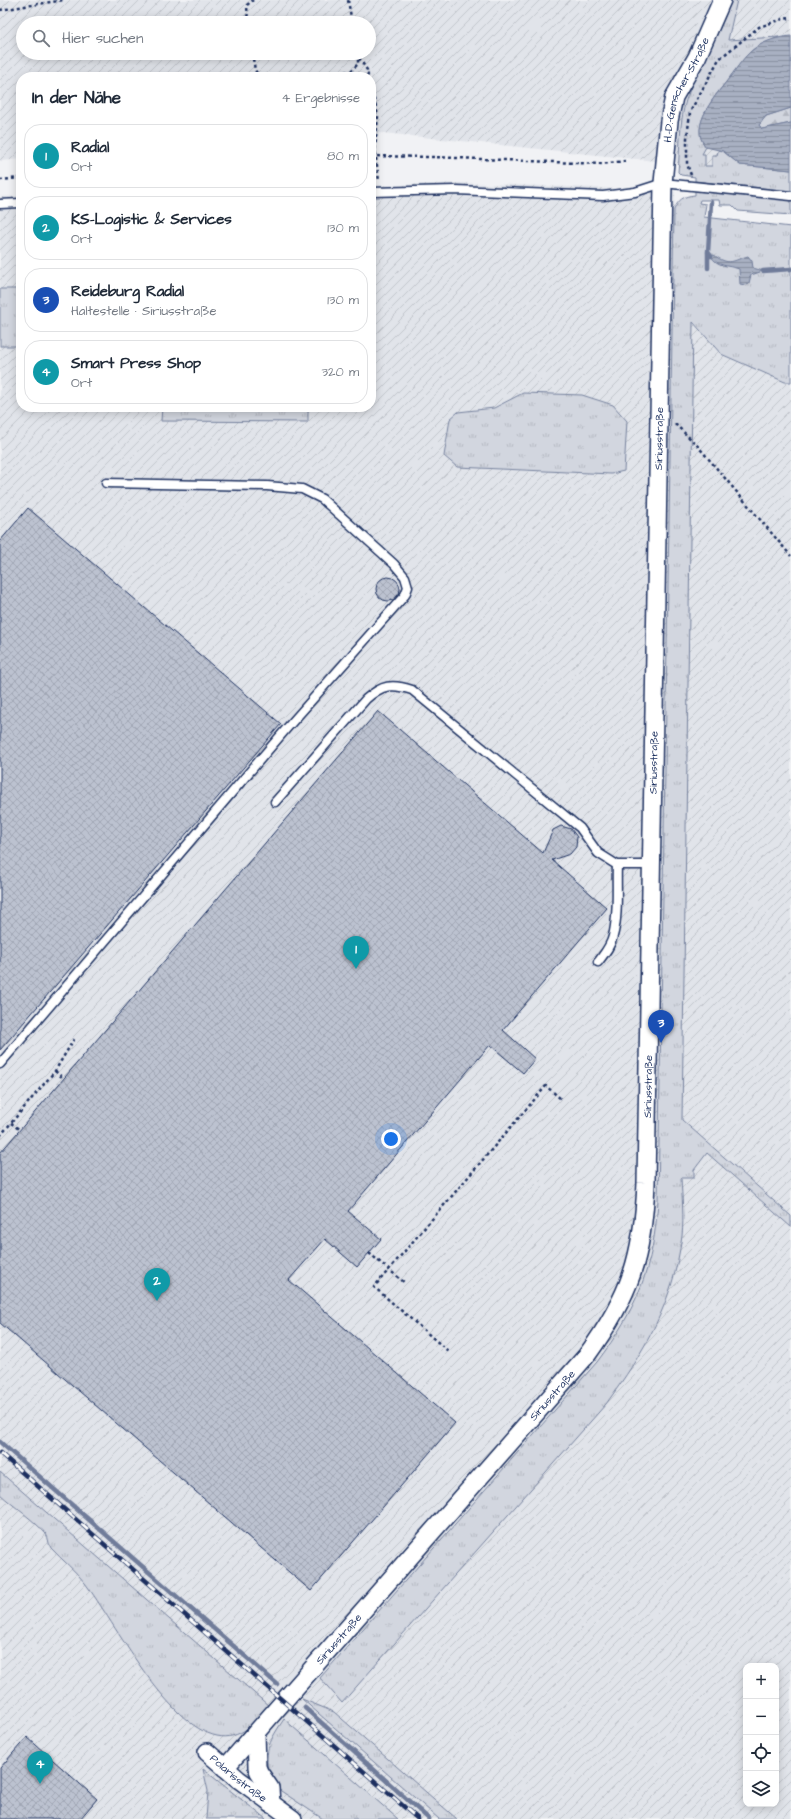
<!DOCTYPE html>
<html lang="de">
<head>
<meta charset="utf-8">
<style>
	:root { --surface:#fff; --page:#f2f2f3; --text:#1f2937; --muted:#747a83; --line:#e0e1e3; --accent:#1f6fb2 }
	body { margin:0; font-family:"Architects Daughter",sans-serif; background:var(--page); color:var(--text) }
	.controls { position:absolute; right:12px; bottom:12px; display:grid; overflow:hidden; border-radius:8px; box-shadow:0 2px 10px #0003 }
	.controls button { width:36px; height:36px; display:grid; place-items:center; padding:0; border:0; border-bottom:1px solid var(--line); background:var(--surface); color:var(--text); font:20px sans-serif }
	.you { position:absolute; left:391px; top:1139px; width:14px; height:14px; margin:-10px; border:3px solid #fff; border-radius:50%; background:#1a73e8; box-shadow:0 0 0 6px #1a73e833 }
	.badge { display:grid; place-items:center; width:26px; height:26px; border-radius:50%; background:var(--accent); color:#fff; font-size:13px; font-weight:700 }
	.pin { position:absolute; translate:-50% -33px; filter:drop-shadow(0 1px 2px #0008) }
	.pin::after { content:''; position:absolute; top:21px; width:14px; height:12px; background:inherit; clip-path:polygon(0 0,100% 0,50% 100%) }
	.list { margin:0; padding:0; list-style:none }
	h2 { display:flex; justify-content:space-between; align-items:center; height:52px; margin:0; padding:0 16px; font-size:17px }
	h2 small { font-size:13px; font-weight:400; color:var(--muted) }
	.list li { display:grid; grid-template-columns:26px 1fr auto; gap:12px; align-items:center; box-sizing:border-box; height:64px; margin:0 8px 8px; padding:0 8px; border:1px solid var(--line); border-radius:16px }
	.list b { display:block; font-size:15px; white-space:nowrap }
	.list p { margin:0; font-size:13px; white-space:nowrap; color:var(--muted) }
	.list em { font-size:13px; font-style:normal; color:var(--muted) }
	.icon { flex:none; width:22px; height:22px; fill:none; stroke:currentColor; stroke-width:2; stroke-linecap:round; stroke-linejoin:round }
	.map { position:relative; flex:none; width:791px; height:1819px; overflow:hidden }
	.search { position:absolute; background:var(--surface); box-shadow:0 2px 10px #0003; left:16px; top:16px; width:360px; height:44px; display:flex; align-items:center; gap:10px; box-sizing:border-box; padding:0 14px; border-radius:22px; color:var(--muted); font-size:15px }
	.panel { position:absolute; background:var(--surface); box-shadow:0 2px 10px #0003; left:16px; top:72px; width:360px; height:340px; border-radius:16px }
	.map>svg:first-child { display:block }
</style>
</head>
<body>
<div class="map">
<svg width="791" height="1819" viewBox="0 0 791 1819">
	<defs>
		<pattern id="industrial-furrows" width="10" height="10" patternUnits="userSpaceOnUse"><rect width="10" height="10" fill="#e1e4ea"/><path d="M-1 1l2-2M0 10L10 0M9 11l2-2" fill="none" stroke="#c0c4cb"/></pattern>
		<pattern id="grass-tufts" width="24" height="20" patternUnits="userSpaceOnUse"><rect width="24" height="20" fill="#d2d6df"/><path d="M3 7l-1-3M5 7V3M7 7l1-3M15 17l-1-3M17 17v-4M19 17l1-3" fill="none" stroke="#b4b8c2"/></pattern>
		<pattern id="forest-firs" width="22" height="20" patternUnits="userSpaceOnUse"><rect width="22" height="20" fill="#d2d6df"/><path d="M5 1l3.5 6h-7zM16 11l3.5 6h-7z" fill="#b4b8c2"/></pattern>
		<pattern id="water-rules" width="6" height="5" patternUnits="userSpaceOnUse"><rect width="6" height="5" fill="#a8b0c2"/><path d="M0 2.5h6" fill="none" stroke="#8890a1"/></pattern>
		<pattern id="building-cross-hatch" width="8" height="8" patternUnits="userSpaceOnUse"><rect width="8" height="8" fill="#bcc2d0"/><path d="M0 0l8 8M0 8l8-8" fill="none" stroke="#a1a7b5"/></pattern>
	</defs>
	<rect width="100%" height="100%" fill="#f1f2f5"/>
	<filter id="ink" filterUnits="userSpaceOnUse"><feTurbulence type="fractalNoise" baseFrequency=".025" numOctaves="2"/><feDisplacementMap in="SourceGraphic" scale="8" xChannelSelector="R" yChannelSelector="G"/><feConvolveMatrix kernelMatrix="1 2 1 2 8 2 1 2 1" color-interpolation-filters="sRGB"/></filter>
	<g filter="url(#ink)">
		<!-- industrial -->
		<g fill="url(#industrial-furrows)" fill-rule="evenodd">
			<path d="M0,0H791V175L383,133L371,134V77H21V159L0,161ZM23,23H369V53H23Z"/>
			<path d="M460,183L675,191L672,321L693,322L721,354L785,382H791V1819H0V197L21,196V407H371V186ZM746,1666H776V1804H746Z"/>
		</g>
		<!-- grass -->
		<g fill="url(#grass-tufts)" stroke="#76829e">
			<path d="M731,0H737L728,40L779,37C770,41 759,44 751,51C743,59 737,68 730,77C716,95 688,125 706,147L702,154H705V166H712V155H717L719,148L740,165L791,170V191L695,181V177L681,175L678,172C680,150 679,123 686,100C698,65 720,35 731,0Z"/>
			<path d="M695,190L791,199V215L738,211L732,205H720L719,200H700L699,203L706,204L704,217L791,227V382H785L721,354L693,322L682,1120L791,1216V1227L707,1153L694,1170V1178H681C682,1197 684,1217 682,1236C673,1304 645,1350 606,1404L342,1703L320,1678L597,1362C637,1309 654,1267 658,1200L674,210C678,200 683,196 695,195Z"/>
			<rect x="0" y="289" width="21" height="57"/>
			<polygon points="523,393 582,395 613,405 627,421 624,471 611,474 457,467 444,456 450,419 458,412 494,408"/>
			<polygon points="162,407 308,407 308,422 161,421"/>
			<path d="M0,1472L269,1706C256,1722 240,1741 217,1736C167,1726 115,1623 85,1583C75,1570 62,1560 51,1548C48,1544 49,1538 46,1534C35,1521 13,1506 0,1494Z"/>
			<polygon points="302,1699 334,1712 457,1819 439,1819"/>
			<path d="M284,1719L398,1819H323L275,1787L263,1770L268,1769C264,1748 273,1736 284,1719Z"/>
			<polygon points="203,1769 266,1819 206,1819 208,1791"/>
		</g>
		<!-- forest -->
		<polygon fill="url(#forest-firs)" stroke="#76829e" points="791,108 791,123 762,129 759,125 766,116"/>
		<!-- water -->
		<g fill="url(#water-rules)" stroke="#707c9a">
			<path d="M791,36V108L766,116L759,125L762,129L791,123V170L740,165L723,151L706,147C687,126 717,94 730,77C737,68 744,56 754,49C764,41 778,37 791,36Z"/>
			<path d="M714,255C730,267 733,260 748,256L752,261L753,268L763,271L751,275L749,283L745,285L740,284L739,269C728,265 717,267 711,256Z"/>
		</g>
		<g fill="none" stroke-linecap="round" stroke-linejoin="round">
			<!-- stream -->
			<g stroke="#707c9a" stroke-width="4.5">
				<polyline points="711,256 708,252 711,202"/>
				<polyline points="708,268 708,252"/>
				<polyline points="763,271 791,269"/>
				<polyline points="0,1442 277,1684"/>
				<polyline points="305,1708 429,1819"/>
			</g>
		</g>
		<!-- building -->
		<g fill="url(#building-cross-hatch)" stroke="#1b2f5e">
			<polygon points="28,508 281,724 0,1050 0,541"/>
			<circle cx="388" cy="589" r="12"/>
			<polygon points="378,711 543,853 553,830 561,826 571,829 577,837 576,847 570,854 552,860 607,908 503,1030 535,1059 523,1073 490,1045 348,1211 381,1239 357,1267 325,1239 289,1280 455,1423 311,1591 0,1323 0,1153"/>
			<polygon points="27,1737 97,1799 80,1819 0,1819 0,1768"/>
		</g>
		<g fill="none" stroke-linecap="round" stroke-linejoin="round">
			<!-- service casing -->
			<g stroke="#1b2f5e" stroke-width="11">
				<g id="service">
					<polyline points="371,192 456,190 603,196 635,192 663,183 791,196"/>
					<polyline points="0,204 21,203"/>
					<path d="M275,802L366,699C382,685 392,683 412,690L580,828L598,853L617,865H651"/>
					<path d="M598,962C604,954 611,946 613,936C619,914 616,887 617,865"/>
					<polyline points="0,1064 287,728 405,595 408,587 405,577 394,564 322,499 302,489 267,486 106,483"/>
				</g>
			</g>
			<!-- minor casing -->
			<g stroke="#1b2f5e" stroke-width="20">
				<g id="minor">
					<polyline points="256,1733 257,1767 259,1772 270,1788 271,1804"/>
					<path id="s1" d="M207,1752L238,1779L293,1819"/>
					<path id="s2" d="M225,1768L587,1355C630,1296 643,1257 646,1183L663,183L669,121L674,97L697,57L722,0"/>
				</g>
			</g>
			<!-- path -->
			<g stroke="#1b2f5e" stroke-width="2.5" stroke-dasharray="3 3" stroke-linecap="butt">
				<polyline points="348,0 352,23"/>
				<polyline points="0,10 64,0"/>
				<polyline points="248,23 247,5 253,0"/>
				<polyline points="252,53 255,70 259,77"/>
				<polyline points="359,58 367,70 368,77"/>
				<polyline points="315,77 351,71 358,64 358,53"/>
				<polyline points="371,87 378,116 375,150 379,181"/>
				<polyline points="371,156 431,157 602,164 625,161"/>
				<polyline points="691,175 687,164 687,138 690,112 719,59 759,27 783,19 791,18"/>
				<polyline points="0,180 21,178"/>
				<polyline points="675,424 696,444 791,556"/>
				<polyline points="55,1071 63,1078"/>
				<polyline points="11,1123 20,1130"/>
				<polyline points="0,1136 55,1071 74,1039"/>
				<polyline points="369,1253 405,1283"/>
				<polyline points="448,1351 374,1287 546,1086 561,1099"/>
			</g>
			<!-- service -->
			<use href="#service" stroke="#fff" stroke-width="8"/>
			<!-- minor -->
			<use href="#minor" stroke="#fff" stroke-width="17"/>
			<!-- rail casing -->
			<g stroke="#1b2f5e" stroke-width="4.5">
				<polyline id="rail" points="0,1453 418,1819"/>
			</g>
			<!-- rail -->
			<use href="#rail" stroke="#fff" stroke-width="3" stroke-dasharray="9" stroke-linecap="butt"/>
		</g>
	</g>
	<g text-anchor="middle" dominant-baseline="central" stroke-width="3.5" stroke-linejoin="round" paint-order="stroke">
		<!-- street labels -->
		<g font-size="11" fill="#1b2f5e" stroke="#fff">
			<text stroke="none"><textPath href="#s2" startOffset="1832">H.-D.-Genscher-Straße</textPath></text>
			<text stroke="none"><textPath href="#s2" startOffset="1479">Siriusstraße</textPath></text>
			<text stroke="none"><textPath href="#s2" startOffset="1155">Siriusstraße</textPath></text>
			<text stroke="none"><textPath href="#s2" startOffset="831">Siriusstraße</textPath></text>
			<text stroke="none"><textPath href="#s2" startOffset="496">Siriusstraße</textPath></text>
			<text stroke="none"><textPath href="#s2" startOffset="172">Siriusstraße</textPath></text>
			<text stroke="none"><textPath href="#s1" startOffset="41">Polarisstraße</textPath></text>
		</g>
	</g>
</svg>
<div class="controls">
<button>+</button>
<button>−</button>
<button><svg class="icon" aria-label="locate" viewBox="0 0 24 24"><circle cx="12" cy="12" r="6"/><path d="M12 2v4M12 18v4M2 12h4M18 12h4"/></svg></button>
<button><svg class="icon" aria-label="layers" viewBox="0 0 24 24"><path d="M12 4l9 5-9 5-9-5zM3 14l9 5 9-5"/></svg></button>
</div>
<div class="you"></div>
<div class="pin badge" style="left:356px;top:969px;background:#0f9aa8">1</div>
<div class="pin badge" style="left:157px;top:1301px;background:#0f9aa8">2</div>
<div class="pin badge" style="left:661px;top:1043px;background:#1a4fb4">3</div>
<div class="pin badge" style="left:40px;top:1784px;background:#0f9aa8">4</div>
<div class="search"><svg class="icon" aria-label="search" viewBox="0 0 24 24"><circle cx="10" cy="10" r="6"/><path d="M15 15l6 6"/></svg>Hier suchen</div>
<section class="panel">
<h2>In der Nähe<small>4 Ergebnisse</small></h2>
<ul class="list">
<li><span class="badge" style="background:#0f9aa8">1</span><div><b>Radial</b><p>Ort</p></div><em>80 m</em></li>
<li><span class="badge" style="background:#0f9aa8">2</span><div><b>KS-Logistic &amp; Services</b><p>Ort</p></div><em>130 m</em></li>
<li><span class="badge" style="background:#1a4fb4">3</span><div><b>Reideburg Radial</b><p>Haltestelle · Siriusstraße</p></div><em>130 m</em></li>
<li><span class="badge" style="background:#0f9aa8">4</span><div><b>Smart Press Shop</b><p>Ort</p></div><em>320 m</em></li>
</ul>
</section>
</div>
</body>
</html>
